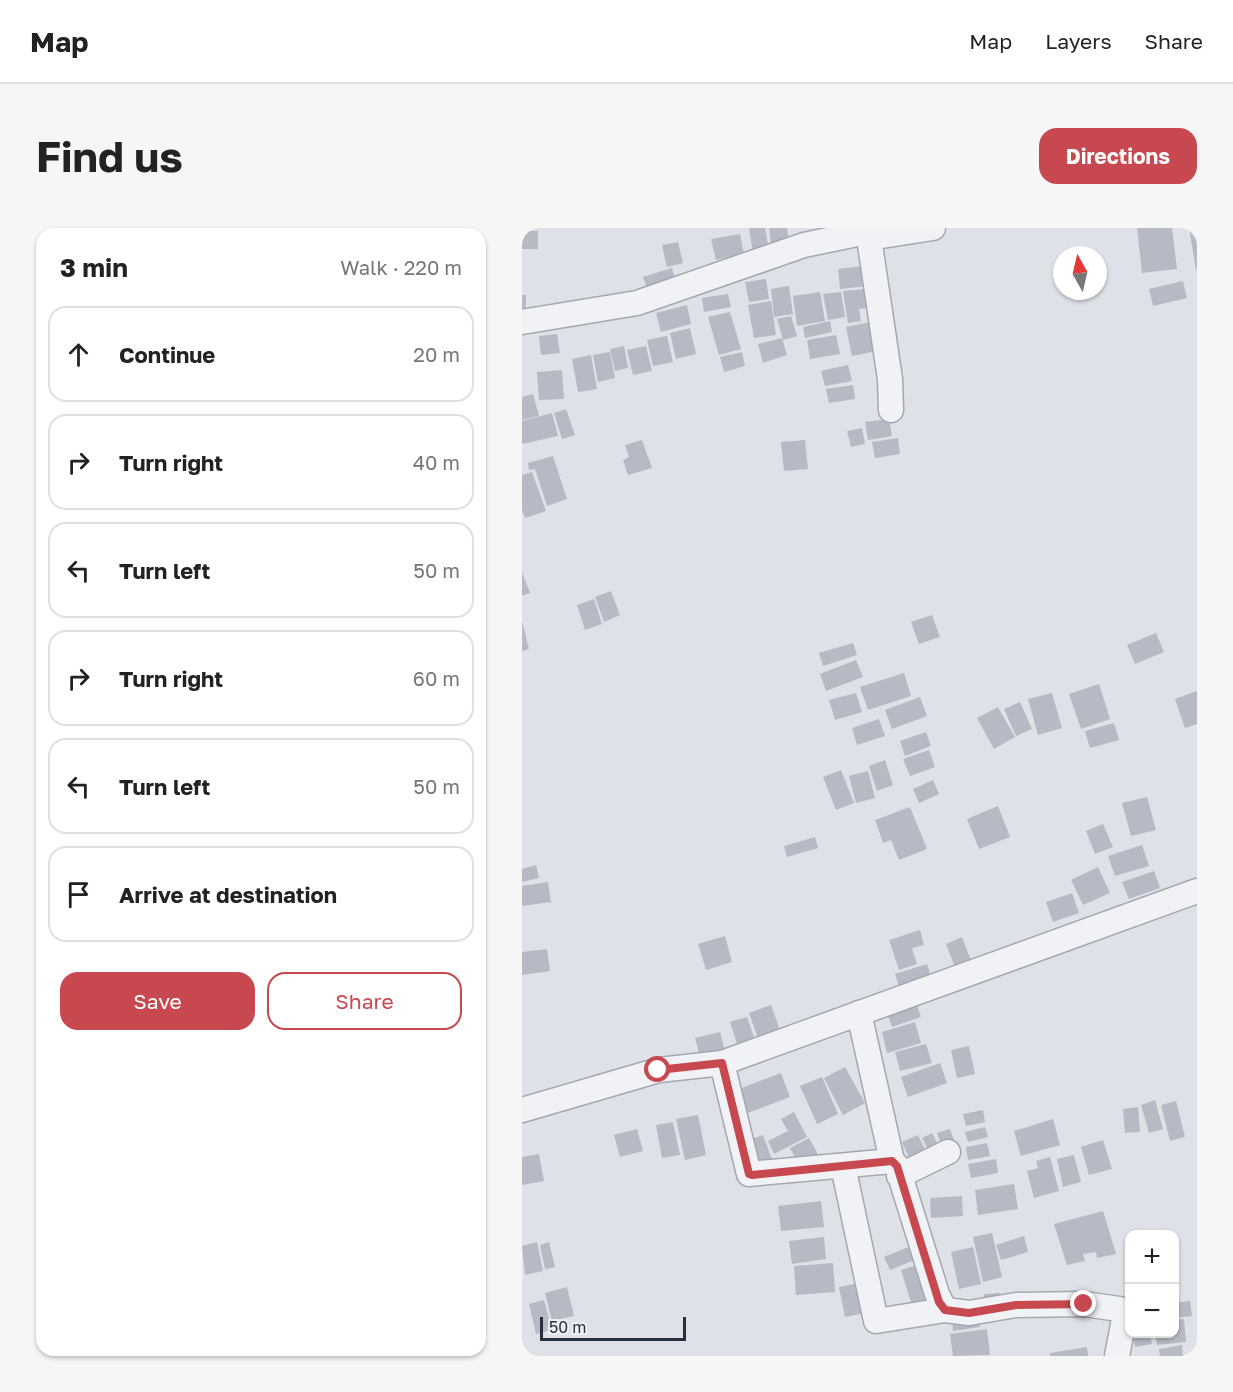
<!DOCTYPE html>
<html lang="en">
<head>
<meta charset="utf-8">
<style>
	:root { --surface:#fff; --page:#f6f6f6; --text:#222; --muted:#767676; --line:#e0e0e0; --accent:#c84850 }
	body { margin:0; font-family:"Golos Text",sans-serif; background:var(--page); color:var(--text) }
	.controls { position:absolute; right:18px; bottom:18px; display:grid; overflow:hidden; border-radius:12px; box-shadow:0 2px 4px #0004 }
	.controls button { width:54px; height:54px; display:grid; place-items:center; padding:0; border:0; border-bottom:2px solid var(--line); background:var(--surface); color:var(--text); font:30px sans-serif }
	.compass { position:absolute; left:531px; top:18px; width:54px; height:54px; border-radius:50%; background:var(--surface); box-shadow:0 2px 4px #0004; rotate:352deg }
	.scale { position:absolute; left:18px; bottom:15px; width:146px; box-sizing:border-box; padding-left:6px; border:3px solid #282e3d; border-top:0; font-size:16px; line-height:21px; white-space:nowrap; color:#282e3d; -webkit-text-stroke:4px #eef0f5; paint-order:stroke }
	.stop { position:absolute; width:18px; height:18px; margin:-14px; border:4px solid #c84850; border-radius:50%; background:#fff }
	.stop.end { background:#c84850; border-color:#fff; box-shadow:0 2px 6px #0008 }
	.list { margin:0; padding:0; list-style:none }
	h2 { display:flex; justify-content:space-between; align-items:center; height:78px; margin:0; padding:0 24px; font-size:26px }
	h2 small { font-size:20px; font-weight:400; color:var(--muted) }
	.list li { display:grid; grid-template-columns:39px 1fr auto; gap:18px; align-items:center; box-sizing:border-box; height:96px; margin:0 12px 12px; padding:0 12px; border:2px solid var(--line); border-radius:18px }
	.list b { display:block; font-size:22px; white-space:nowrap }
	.list em { font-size:20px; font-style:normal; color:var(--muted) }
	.actions { display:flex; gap:12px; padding:18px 24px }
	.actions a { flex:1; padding:14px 0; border:2px solid var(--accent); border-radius:18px; text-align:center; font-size:21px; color:var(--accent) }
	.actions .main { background:var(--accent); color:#fff }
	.icon { flex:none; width:33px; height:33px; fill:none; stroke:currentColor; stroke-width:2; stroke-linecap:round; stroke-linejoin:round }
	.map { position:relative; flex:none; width:675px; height:1128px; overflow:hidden; border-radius:18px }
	header { display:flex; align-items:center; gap:36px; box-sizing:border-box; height:84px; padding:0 30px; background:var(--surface); border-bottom:2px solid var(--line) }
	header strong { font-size:28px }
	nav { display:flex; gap:33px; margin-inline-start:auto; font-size:21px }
	.intro { display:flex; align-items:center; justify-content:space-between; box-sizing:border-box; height:144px; padding:0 36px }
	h1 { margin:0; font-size:42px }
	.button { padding:15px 27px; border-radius:18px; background:var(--accent); color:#fff; font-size:21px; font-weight:700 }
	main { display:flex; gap:36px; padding:0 36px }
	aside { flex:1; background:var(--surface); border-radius:18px; box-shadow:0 2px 4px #0004 }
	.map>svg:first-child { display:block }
</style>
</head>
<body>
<header>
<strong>Map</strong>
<nav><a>Map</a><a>Layers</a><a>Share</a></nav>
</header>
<div class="intro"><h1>Find us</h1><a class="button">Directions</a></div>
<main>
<aside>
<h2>3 min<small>Walk · 220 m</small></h2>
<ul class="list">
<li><svg class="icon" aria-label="ahead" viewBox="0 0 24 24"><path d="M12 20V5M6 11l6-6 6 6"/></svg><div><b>Continue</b></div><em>20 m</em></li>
<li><svg class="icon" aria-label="right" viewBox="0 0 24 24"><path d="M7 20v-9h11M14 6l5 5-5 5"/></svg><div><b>Turn right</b></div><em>40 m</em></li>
<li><svg class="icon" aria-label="left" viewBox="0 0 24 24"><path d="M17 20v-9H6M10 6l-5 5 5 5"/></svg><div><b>Turn left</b></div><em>50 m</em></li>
<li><svg class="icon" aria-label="right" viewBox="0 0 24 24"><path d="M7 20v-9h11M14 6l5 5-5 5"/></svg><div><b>Turn right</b></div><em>60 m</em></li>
<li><svg class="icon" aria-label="left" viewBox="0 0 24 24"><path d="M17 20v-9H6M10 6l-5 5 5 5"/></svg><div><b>Turn left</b></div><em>50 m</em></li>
<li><svg class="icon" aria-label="arrive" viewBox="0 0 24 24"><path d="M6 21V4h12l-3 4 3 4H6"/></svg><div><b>Arrive at destination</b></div></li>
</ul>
<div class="actions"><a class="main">Save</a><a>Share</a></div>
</aside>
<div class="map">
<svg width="675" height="1128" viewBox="0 0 675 1128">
	<rect width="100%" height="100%" fill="#dee1e7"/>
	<!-- building -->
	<g fill="#b6bac4">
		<polygon points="227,0 243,0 247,22 231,25"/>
		<polygon points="247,0 265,0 268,21 250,24"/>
		<polygon points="615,0 650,0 655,41 620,45"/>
		<polygon points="667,0 675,0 675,42 674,42"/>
		<rect x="0" y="3" width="16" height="18"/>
		<polygon points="218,6 222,26 194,32 189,11"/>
		<polygon points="156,14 161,35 145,39 140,17"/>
		<polygon points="342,38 345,58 318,61 316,41"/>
		<polygon points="150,40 154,54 126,63 121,49"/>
		<polygon points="244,51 247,71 227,74 223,54"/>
		<polygon points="661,53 665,70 631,78 627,61"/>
		<polygon points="267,58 271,86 252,89 249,61"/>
		<polygon points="345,61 347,80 337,81 339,93 326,95 321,63"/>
		<polygon points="298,64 303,93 275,98 271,68"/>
		<polygon points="319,64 323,89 306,92 301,66"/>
		<polygon points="206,66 209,79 182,84 180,70"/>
		<rect x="0" y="67" width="4" height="21"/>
		<polygon points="249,73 254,107 232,110 226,77"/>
		<polygon points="165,77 169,96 139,104 134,85"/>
		<polygon points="208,84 219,121 197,127 186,89"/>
		<polygon points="269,88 275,108 261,112 255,91"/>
		<polygon points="308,93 310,104 283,110 281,99"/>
		<polygon points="349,94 355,123 330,128 324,99"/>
		<polygon points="168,100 174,126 154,131 148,105"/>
		<polygon points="35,106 38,125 19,127 17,108"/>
		<polygon points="314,107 318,126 288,131 285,112"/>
		<polygon points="145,108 151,134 131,138 125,112"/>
		<polygon points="260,110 265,127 241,135 236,116"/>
		<polygon points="102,118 106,140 93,143 88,121"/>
		<polygon points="124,118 130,143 111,147 105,122"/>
		<polygon points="88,124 93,150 76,154 71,127"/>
		<polygon points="220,124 223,138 202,144 198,129"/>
		<polygon points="69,127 75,161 56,164 50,131"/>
		<polygon points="326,137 330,153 303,158 299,143"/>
		<polygon points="40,142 42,171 17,172 15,144"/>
		<polygon points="331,157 333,171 307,175 304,161"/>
		<polygon points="11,166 17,188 0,192 0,169"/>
		<polygon points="44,181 53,207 40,211 32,185"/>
		<polygon points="30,185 36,208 0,216 0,193"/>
		<polygon points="367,191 370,208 346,212 343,194"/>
		<polygon points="340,200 343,216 329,219 325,203"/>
		<polygon points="376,210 378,226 353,230 350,214"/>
		<polygon points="120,212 130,240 106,247 101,232 107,229 103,217"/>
		<polygon points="283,212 286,241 262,243 259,214"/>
		<polygon points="31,228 45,271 25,278 13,241 7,242 6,235"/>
		<polygon points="10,244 24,283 3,290 0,283 0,247"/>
		<polygon points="0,344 8,365 0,368"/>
		<polygon points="89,363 98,387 82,394 73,369"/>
		<polygon points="72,371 80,396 63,402 55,377"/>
		<polygon points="410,387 418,409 397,416 389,394"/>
		<polygon points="0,393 7,421 0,423"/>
		<polygon points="634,405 642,424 613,436 605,417"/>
		<polygon points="331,415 335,427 301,438 297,425"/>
		<polygon points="334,432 341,449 304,463 298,446"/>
		<polygon points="382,445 389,468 346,482 338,459"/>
		<polygon points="577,456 588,491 559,501 547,466"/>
		<polygon points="675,463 675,496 663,500 653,471"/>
		<polygon points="334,465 340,484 313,492 307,472"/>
		<polygon points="530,465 540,500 516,507 506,471"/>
		<polygon points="398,469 405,488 370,501 363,482"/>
		<polygon points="498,474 510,501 494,508 482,481"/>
		<polygon points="476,479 493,509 472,521 455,490"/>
		<polygon points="357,491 363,508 335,517 330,500"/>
		<polygon points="592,495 597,512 568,520 563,503"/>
		<polygon points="404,504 409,518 383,528 378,513"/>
		<polygon points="407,522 413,539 388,548 381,531"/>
		<polygon points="363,532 371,557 355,563 347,538"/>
		<polygon points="319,542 332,575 314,582 301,549"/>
		<polygon points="346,543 353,570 334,575 327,548"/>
		<polygon points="411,552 417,566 397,575 391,561"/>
		<polygon points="625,569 634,602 609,608 600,575"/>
		<polygon points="476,578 488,609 457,621 445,591"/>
		<polygon points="388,579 405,621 377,632 369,612 361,615 353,592"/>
		<polygon points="581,596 591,619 573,626 564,603"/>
		<polygon points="293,609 296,620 265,629 262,618"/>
		<polygon points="620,617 627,638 593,648 586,628"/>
		<polygon points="14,637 17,650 0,654 0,641"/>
		<polygon points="576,639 588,665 561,677 549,652"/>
		<polygon points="632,643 638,660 607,671 600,654"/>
		<polygon points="26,654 29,674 0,678 0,658"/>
		<polygon points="550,665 557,685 531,694 524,674"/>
		<polygon points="398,702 402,717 390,720 395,736 377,742 367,712"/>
		<polygon points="203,708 210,734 184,742 176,716"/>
		<polygon points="440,709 450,735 434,742 424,716"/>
		<polygon points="25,721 28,743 0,747 0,724"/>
		<polygon points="405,736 410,752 378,762 373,746"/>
		<polygon points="393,772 399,789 370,799 364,781"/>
		<polygon points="249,777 261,811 239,819 227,785"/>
		<polygon points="225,789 236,821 218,826 208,794"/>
		<polygon points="393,794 399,815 365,825 360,804"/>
		<polygon points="198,804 204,827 179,833 173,810"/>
		<polygon points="404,816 410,835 378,843 373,824"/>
		<polygon points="447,818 453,846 435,850 429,822"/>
		<polygon points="418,835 425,855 386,869 379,849"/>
		<polygon points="323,839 343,875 321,887 302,850"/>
		<polygon points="259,845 268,869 218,888 209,864"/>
		<polygon points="300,849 316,886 295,896 278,858"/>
		<polygon points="633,872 641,901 627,905 619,877"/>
		<polygon points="654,873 663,909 648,913 639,877"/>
		<polygon points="616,879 618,904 603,905 601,881"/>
		<polygon points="461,882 463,894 444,898 441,886"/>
		<polygon points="272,884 285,909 252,926 246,913 266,903 259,891"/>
		<polygon points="176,887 184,927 163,932 154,891"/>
		<polygon points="531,891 538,917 499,928 492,903"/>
		<polygon points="151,894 158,927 140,930 134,897"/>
		<polygon points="463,899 466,909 446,914 443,904"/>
		<polygon points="115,901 121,923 98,929 92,907"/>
		<polygon points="428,901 435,921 422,925 415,905"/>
		<polygon points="410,905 421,926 411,931 400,910"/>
		<polygon points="241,907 252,937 232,944 221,914"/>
		<polygon points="396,907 407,930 390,937 380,914"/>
		<polygon points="287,910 298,930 279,941 268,920"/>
		<polygon points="581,912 590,941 567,947 559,919"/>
		<polygon points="465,915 468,928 446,932 444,919"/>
		<polygon points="17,926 22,953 0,957 0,929"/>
		<polygon points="552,927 559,954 541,959 535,931"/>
		<polygon points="528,929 537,963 512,970 505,943 516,940 514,933"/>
		<polygon points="474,931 476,945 449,950 446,936"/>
		<polygon points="492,956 496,981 456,987 453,962"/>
		<polygon points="440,968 441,988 409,990 408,970"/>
		<polygon points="299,973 302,999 259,1003 256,978"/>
		<polygon points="581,983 594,1026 575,1030 574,1024 561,1026 563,1033 545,1037 532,996"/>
		<polygon points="470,1005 480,1049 461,1054 451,1009"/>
		<polygon points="502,1008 506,1024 479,1032 474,1017"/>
		<polygon points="302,1009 304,1031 270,1036 267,1013"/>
		<polygon points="15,1014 21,1043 3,1047 0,1018"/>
		<polygon points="27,1014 33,1039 23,1041 18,1017"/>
		<polygon points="394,1016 400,1029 368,1042 362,1029"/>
		<polygon points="451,1019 459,1056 437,1061 429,1024"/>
		<polygon points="311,1035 313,1064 274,1067 272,1038"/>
		<polygon points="401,1035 413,1071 390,1078 379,1042"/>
		<polygon points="337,1055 343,1085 323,1089 317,1059"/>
		<polygon points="45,1059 52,1088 30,1093 23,1065"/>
		<polygon points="478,1065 479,1078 463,1079 462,1066"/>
		<polygon points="22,1072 30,1102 14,1106 7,1076"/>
		<polygon points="668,1073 670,1088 652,1090 652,1075"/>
		<polygon points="456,1085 458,1099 431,1103 430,1089"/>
		<polygon points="662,1091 664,1114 635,1117 633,1106 652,1106 652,1092"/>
		<polygon points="465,1101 468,1127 431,1128 428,1106"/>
		<polygon points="610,1106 628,1106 630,1116 613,1119"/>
		<polygon points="660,1117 661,1128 638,1128 637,1121"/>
		<polygon points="565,1119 566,1128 528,1128 528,1125"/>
	</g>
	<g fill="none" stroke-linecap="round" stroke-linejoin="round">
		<!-- minor casing -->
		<g stroke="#a4a8b1" stroke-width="27">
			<g id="minor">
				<polyline points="339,0 340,5 347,10 411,0"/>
				<polyline points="347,10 368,151 369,182"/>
				<polyline points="0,94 115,75 282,17 340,5"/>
				<polyline points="337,785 370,933"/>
				<polyline points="200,835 227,946 370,933 375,938 415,1066 423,1082"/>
				<polyline points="0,882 137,842 200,835 675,663"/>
				<polyline points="321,938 354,1093 423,1082 447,1085 494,1077 562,1076 597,1081 602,1091 595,1128"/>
				<polyline points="377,948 426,924"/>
			</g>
		</g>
		<!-- minor -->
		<use href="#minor" stroke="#f1f2f6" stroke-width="24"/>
	</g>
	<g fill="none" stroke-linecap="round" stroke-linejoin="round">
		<!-- route -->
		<polyline stroke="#c84850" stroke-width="8" points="136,842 200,835 227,946 230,947 370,933 375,938 417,1074 423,1082 447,1085 494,1077 562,1076"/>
	</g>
</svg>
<div class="controls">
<button>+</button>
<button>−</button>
</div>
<svg class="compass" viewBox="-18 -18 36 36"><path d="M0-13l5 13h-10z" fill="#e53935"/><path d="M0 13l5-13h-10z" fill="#767676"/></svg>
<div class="scale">50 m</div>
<div class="stop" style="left:136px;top:842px"></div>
<div class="stop end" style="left:562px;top:1076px"></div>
</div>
</main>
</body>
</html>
